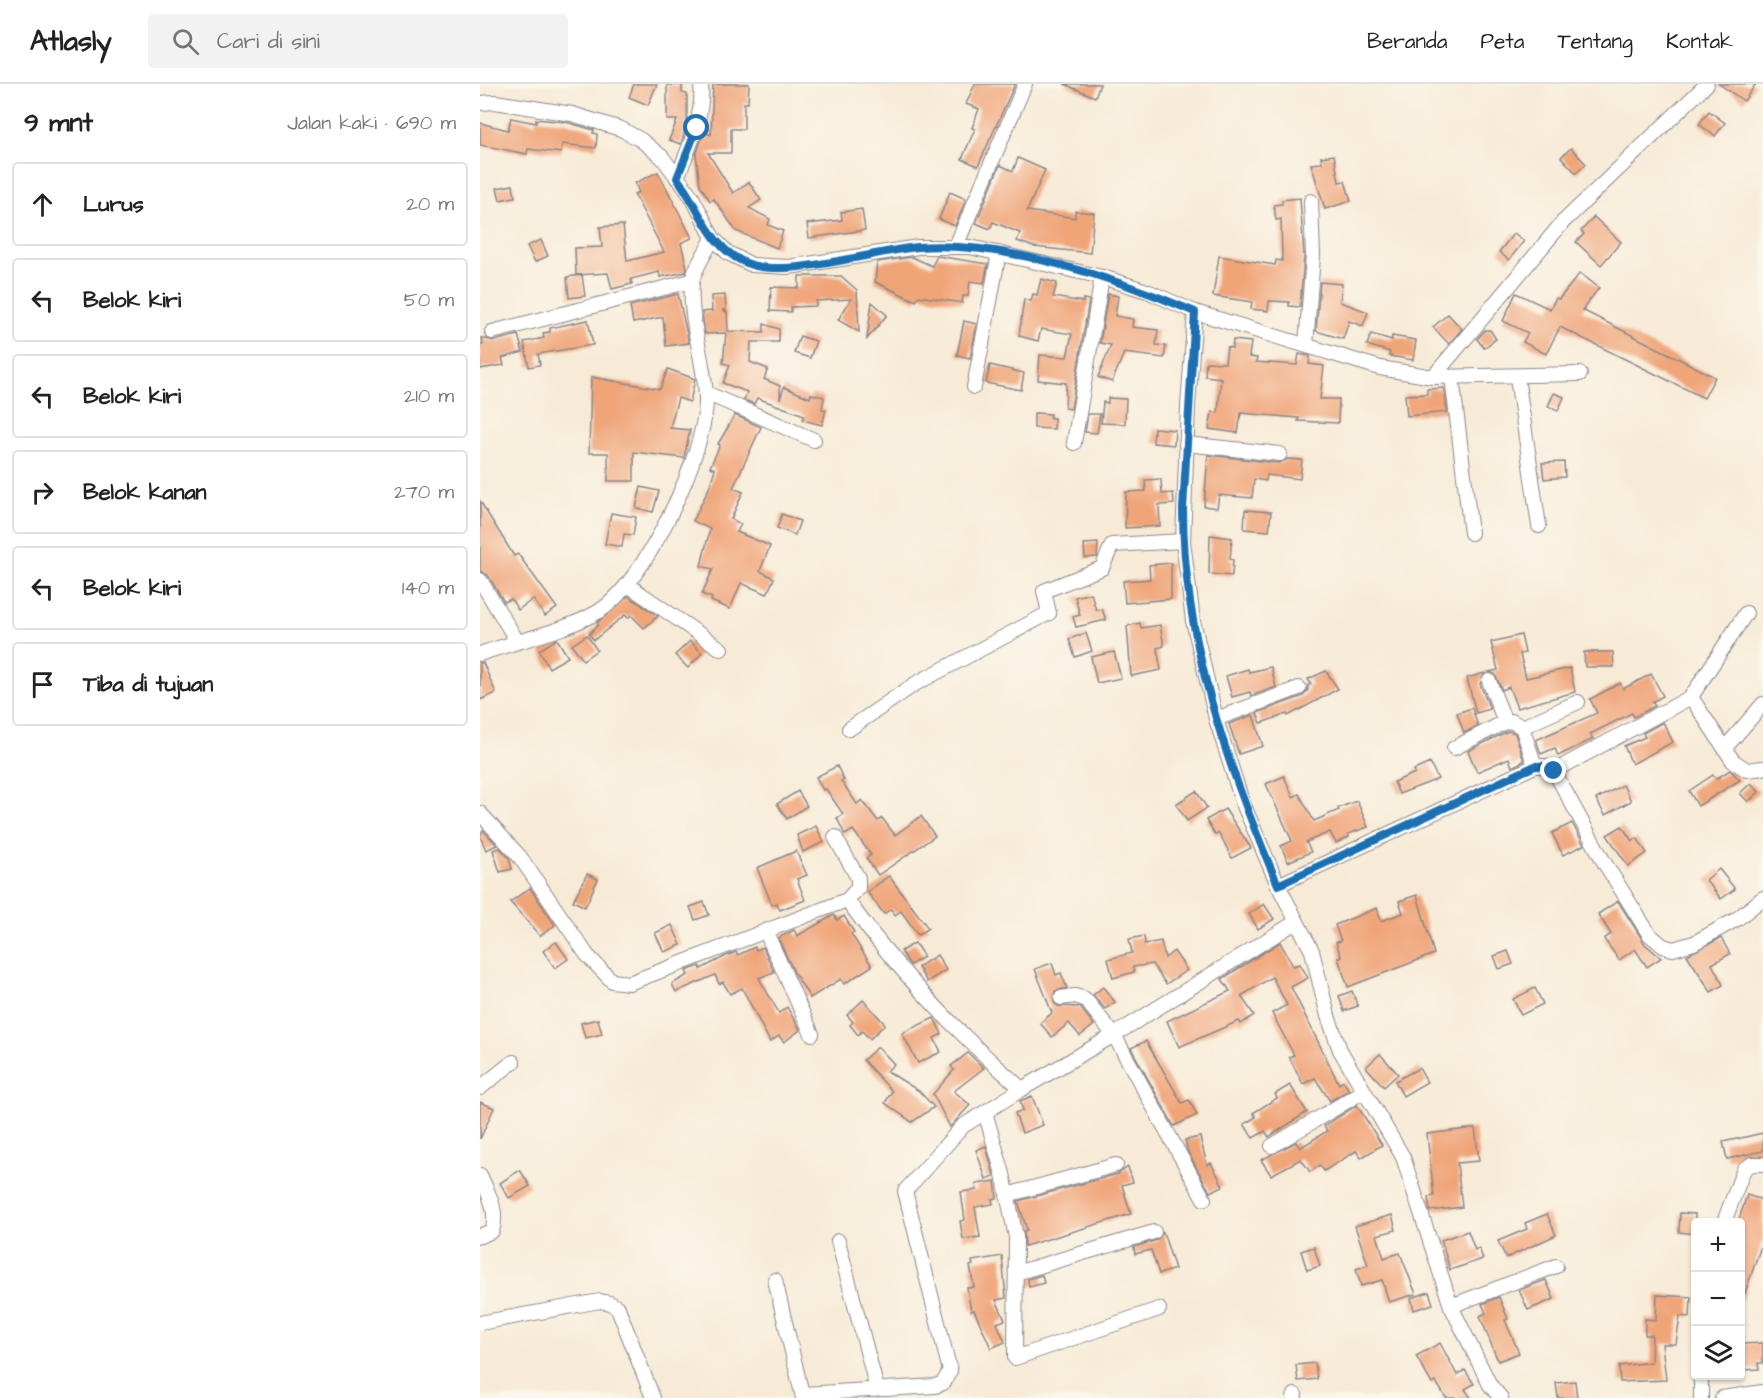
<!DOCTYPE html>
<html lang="id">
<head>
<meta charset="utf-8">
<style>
	:root { --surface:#fff; --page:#f2f2f2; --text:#222; --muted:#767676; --line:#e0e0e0 }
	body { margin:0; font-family:"Architects Daughter",sans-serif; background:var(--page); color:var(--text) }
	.controls { position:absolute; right:18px; bottom:18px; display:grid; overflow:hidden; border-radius:6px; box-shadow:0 2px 4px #0004 }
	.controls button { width:54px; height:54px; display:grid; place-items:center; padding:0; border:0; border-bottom:2px solid var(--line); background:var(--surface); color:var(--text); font:30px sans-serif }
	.stop { position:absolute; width:18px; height:18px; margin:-14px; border:4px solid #1f6fb2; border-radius:50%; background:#fff }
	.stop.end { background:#1f6fb2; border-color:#fff; box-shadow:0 2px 6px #0008 }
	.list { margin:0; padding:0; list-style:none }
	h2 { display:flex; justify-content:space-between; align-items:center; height:78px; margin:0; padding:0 24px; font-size:26px }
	h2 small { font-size:20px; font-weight:400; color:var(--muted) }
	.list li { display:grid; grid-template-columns:39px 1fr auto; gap:18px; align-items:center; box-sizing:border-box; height:84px; margin:0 12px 12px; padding:0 12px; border:2px solid var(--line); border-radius:6px }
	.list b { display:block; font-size:22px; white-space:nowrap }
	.list em { font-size:20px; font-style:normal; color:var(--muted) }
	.icon { flex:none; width:33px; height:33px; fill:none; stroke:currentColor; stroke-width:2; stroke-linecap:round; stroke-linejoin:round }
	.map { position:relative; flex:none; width:1283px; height:1314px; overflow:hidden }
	header { display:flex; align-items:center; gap:36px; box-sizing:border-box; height:84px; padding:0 30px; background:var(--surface); border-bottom:2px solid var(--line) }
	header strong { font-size:28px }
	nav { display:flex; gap:33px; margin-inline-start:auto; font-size:21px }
	.search { width:420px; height:54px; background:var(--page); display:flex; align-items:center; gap:15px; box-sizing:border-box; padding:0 21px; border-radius:6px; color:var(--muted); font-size:22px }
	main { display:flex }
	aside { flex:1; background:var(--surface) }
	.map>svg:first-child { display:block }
</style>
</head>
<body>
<header>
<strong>Atlasly</strong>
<div class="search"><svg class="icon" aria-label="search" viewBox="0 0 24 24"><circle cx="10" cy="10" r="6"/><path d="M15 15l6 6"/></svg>Cari di sini</div>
<nav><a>Beranda</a><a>Peta</a><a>Tentang</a><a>Kontak</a></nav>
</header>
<main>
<aside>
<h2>9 mnt<small>Jalan kaki · 690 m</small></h2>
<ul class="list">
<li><svg class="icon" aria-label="ahead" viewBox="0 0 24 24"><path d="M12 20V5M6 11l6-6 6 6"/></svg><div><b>Lurus</b></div><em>20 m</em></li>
<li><svg class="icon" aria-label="left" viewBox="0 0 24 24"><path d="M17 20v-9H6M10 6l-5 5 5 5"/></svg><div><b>Belok kiri</b></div><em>50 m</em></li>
<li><svg class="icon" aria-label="left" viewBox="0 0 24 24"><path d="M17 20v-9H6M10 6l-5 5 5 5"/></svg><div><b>Belok kiri</b></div><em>210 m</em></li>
<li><svg class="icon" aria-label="right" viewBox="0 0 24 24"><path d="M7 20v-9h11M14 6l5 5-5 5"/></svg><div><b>Belok kanan</b></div><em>270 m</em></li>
<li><svg class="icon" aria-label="left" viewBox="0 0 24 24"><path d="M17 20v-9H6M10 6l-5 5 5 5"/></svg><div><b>Belok kiri</b></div><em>140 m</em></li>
<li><svg class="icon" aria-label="arrive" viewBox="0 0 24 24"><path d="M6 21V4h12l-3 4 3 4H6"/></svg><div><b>Tiba di tujuan</b></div></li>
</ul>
</aside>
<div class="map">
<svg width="1283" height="1314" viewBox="0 0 1283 1314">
	<rect width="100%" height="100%" fill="#fbf7ec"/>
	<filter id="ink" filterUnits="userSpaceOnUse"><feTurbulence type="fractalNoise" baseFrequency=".0167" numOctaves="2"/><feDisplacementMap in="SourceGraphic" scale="12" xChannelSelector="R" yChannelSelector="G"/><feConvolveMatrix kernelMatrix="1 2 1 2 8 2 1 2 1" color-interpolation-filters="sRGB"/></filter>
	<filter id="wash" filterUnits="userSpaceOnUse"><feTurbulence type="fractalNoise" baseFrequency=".008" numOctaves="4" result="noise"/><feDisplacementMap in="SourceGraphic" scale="24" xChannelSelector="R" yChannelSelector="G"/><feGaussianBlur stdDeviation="1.35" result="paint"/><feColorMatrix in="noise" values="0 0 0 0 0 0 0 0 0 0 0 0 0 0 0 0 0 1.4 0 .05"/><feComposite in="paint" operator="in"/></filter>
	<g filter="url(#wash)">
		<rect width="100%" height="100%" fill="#f7ebd7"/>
		<g id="blocks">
			<!-- building -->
			<g fill="#f0a579">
				<polygon points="154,0 177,0 168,21 149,13"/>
				<polygon points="233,0 269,0 268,19 264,19 264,45 251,45 251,69 228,69 253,109 269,98 281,116 269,124 290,135 288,141 303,147 297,164 256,147 234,115 230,117 220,101 216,71 224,48 231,51"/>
				<polygon points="495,0 535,0 498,82 482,75 495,45 492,44 499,25 486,20"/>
				<polygon points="584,0 620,0 615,13"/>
				<polygon points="1239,0 1276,0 1264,17"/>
				<polygon points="187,1 202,1 202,9 207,10 207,40 201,60 189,56 197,36 187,36"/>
				<polygon points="1229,27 1245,39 1235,52 1219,40"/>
				<polygon points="31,34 56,39 56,35 86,38 114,46 113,49 117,50 116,64 82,60 81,69 48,65 47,70 0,61 0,39 28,46"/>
				<polygon points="1091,64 1106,80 1096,89 1081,73"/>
				<polygon points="854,71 859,98 865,97 871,117 845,125 831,80 842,79 841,73"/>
				<polygon points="538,74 565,86 547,127 595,134 595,127 614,129 610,169 554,163 537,157 540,149 513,138 510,145 496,139 520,81 533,87"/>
				<polygon points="178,88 212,154 201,159 207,184 206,188 180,193 179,188 151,195 152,200 132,205 128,189 96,191 95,164 122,163 120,143 143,141 147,177 184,168 154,110 159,108 155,99"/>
				<polygon points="33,101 35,113 20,116 17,104"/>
				<polygon points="470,108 486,115 475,142 459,135"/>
				<polygon points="820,114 824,172 820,223 809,222 809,218 789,217 788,227 771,225 772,218 733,212 739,172 795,181 796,176 802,177 801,135 796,136 794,121 802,120 802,116"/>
				<polygon points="382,125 385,146 329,154 327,140 362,136 361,128"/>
				<polygon points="1114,133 1141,158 1121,181 1096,158 1104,150 1101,147"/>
				<polygon points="1034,149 1044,157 1029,176 1019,168"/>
				<polygon points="61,156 68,172 55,178 47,162"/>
				<polygon points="457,172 508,180 504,199 490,197 488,212 483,212 482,219 439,212 436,217 395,198 397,178 432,173 452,182"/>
				<polygon points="1100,189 1119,204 1102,226 1235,293 1224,314 1080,243 1066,270 1043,258 1048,249 1023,237 1036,209 1070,225 1076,214 1079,215"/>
				<polygon points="102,191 105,212 89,214 87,193"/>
				<polygon points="319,192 361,192 377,206 379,248 358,236 371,215 336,217 336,222 311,223 311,228 290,227 291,203 319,204"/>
				<polygon points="561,195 577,199 573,213 603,218 603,215 609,216 591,325 585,324 586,299 558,296 560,271 587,273 592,250 561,245 558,257 539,252 544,215 551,217 553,210 557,211"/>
				<polygon points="840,198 862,200 860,218 888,228 883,242 869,237 863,255 836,247"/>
				<polygon points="198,210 209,259 186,262 183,233 153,239 150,222"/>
				<polygon points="628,210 638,212 635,232 653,235 652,243 678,246 676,261 686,262 684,274 644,269 632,298 618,293 631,261 620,259"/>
				<polygon points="245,211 246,226 242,226 247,228 248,247 284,248 284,240 299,245 299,258 271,258 270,278 288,285 284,295 300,302 300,315 304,303 330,314 331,310 344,313 342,325 346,326 342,341 323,336 324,331 277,314 274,320 264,316 267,308 243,299 250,281 243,279 246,249 225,250 222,228 232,227 231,212"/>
				<polygon points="392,218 407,231 387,255"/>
				<polygon points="968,230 982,245 969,260 953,243"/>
				<polygon points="108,236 113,261 58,270 60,281 49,283 44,258 64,254 63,249 70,248 70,244"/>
				<polygon points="484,237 497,240 490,274 477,271"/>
				<polygon points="1005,246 1010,246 1016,255 1004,264 997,255"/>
				<polygon points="891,250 912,256 912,252 936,256 933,276 909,272 910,268 887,261"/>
				<polygon points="38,251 43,268 22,274 24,281 0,285 0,261 3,261 2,254 14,257"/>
				<polygon points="320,252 336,257 330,274 314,269"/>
				<polygon points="753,256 771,258 769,273 777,274 776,278 817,281 819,270 830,272 829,280 844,282 840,315 859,315 858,339 818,337 819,334 761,329 758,349 729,345 732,328 738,329 741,294 725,292 726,278 745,279 747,263 752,264"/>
				<polygon points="510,281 544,289 541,306 506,299"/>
				<polygon points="188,285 215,295 210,318 198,314 190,344 210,346 204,374 154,368 154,397 128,397 128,369 109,369 111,293 180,305"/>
				<polygon points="964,304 967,328 927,332 925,311 947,310 947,305"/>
				<polygon points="1074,309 1084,313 1078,327 1068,322"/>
				<polygon points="628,314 646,315 645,340 621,339 623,318 628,319"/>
				<polygon points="554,329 571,330 570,334 574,334 574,345 554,344"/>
				<polygon points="608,330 620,330 617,349 605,348"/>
				<polygon points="255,331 281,343 253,404 263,408 251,435 261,440 257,448 290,462 280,487 294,494 287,510 261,499 250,525 231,517 232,514 222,510 233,485 221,482 230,445 213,437 229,404 235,385 230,383 240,361 238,360"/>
				<polygon points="674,344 695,346 694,361 673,359"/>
				<polygon points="728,371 799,379 808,375 822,376 820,395 787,391 786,397 774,395 772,414 739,411 737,424 724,422"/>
				<polygon points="1084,378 1085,393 1064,395 1062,379"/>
				<polygon points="681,395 682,410 693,409 694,420 679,421 680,442 645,444 646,408 666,407 665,396"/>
				<polygon points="161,403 179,407 173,428 156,424"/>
				<polygon points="0,417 34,472 38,470 77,524 65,532 53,515 38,526 31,515 24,518 8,491 0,487"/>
				<polygon points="765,426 791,428 789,447 764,445"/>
				<polygon points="131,429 156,433 153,451 144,450 142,463 125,460"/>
				<polygon points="302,430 320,437 315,451 297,444"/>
				<polygon points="730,451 752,454 750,475 753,476 752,492 729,490"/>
				<polygon points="618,459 617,473 605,474 604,460"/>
				<polygon points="691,479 691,515 645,519 643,497 670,495 669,481"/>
				<polygon points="611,509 616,526 622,525 626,536 596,543 593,533 600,531 595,513"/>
				<polygon points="148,512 178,532 164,544 151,531 148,534 145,531 114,556 109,550 118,541 117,539"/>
				<polygon points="660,539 661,544 680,541 684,562 677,564 681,586 651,592 647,542"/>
				<polygon points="606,549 612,567 595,573 589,555"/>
				<polygon points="107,551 117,566 103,576 92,561"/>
				<polygon points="1041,551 1045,569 1040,570 1046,594 1090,584 1095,608 1037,624 1029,603 1022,606 1015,590 1009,588 1018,586 1011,558"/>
				<polygon points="77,555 88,573 69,584 59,566"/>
				<polygon points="210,557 222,569 208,584 195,571"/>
				<polygon points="634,568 641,594 617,599 611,573"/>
				<polygon points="1104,568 1133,568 1134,583 1105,583"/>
				<polygon points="0,579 3,579 16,609 0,616"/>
				<polygon points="791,583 796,603 771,612 770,608 752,613 746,592 768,585 769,588"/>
				<polygon points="846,587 858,605 808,632 807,630 781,639 777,629 823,612 828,606 828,601 831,600 828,595"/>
				<polygon points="1005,589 1000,600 1010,625 996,629 987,594"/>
				<polygon points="1171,590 1183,612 1172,618 1175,622 1154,633 1152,629 1110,650 1113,655 1078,672 1075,664 1061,670 1056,656 1117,629 1110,615 1140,599 1143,605"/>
				<polygon points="992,624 998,642 984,649 977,629"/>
				<polygon points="773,631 783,662 759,670 749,640"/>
				<polygon points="1183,638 1193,658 1152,680 1144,662 1165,653 1163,649"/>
				<polygon points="1028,647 1035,649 1044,677 1032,683 1029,674 997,688 988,667"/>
				<polygon points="950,679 958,695 919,710 914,698 935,689 934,686"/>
				<polygon points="357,682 364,696 361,697 377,720 382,716 398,737 402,734 415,751 441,732 455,752 398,791 386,774 391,771 373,746 365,751 357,734 363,730 346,705 343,706 336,693"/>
				<polygon points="1250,686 1260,696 1218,722 1209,707 1233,691 1236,695"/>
				<polygon points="804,692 813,713 819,710 834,737 859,726 858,724 877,717 888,743 868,750 869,753 856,759 850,748 826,758 831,768 808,778 801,762 812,757 786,700"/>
				<polygon points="1271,699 1279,708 1268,718 1260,709"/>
				<polygon points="1143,701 1151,717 1125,731 1116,715"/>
				<polygon points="318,707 327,722 307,735 297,720"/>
				<polygon points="716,707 727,724 707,737 696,720"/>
				<polygon points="745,725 771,764 752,774 739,749 735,751 726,736"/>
				<polygon points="1092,739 1104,761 1083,771 1072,749"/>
				<polygon points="336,742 344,758 323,768 317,751"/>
				<polygon points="1142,742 1152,757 1157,754 1167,769 1148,782 1127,751"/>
				<polygon points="3,746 17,761 6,766 0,752"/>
				<polygon points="20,764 29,774 32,785 20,788 13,766"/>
				<polygon points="316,767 327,791 317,795 325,816 300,826 297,819 292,821 277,784"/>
				<polygon points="1239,785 1255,805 1241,815 1226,796"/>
				<polygon points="107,790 118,795 105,823 93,817"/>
				<polygon points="409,792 448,844 438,851 421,827 415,831 411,825 404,830 387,808"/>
				<polygon points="50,804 75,841 60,852 30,818"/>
				<polygon points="937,811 954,870 868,903 858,874 861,873 856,858 861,857 855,841 897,824 901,837 923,829 919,817"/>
				<polygon points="1138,817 1165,860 1181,874 1167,883 1155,865 1139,876 1124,855 1131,850 1118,830"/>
				<polygon points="224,818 229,831 215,836 210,823"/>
				<polygon points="784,820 794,835 778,845 769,830"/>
				<polygon points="354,831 357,836 364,832 374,848 371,850 392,882 364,900 361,895 330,914 315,890 298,854 314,846 317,852"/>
				<polygon points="192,841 201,861 184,868 175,849"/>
				<polygon points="664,852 665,860 681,857 685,874 694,867 707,886 686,900 672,880 653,883 654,888 633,894 628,875 652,869 649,855"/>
				<polygon points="1241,854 1250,870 1232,880 1243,901 1231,908 1207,871"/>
				<polygon points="76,858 88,875 75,884 63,867"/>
				<polygon points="800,858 813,882 820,880 828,894 811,903 859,1000 863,997 869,1006 850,1017 835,994 823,1000 809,973 814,971 792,929 807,921 792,893 761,912 774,931 761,940 759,937 699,963 687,937 750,907 742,895"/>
				<polygon points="435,859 444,873 430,881 421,867"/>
				<polygon points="275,863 276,866 283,863 294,888 279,894 299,929 307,923 320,946 304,958 299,952 290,958 262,904 250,910 243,898 239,900 235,891 196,908 192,900 208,891 206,887 220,882 221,885 246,872 256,868 258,871"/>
				<polygon points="1028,867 1033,880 1019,885 1014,872"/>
				<polygon points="457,871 466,886 447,898 438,883"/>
				<polygon points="572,879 576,891 581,889 587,904 575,907 574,919 578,922 600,923 614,941 600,952 589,939 572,953 560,939 572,929 555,885"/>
				<polygon points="623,903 635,918 625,925 613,911"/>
				<polygon points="1055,904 1063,920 1041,931 1033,915"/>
				<polygon points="872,907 878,922 864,927 859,912"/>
				<polygon points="383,916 405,940 390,955 382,947 378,951 370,941 373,938 367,931"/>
				<polygon points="454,934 462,950 454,954 461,968 438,979 422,949"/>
				<polygon points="118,935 122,950 105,954 101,939"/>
				<polygon points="666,957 702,1019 709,1016 717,1031 694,1042 651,964"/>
				<polygon points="398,963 414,980 407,987 439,1007 454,1023 432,1038 405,1019 412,1007 383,976"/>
				<polygon points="488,969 504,984 474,1007 490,1021 470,1043 453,1010 474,986 471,982"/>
				<polygon points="900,970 918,990 904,1003 886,983"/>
				<polygon points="939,984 947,998 923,1012 915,997"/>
				<polygon points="810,1001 827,1028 789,1053 785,1047 773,1054 764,1040 776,1033 773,1029 797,1014 795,1010"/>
				<polygon points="552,1012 563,1041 542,1049 535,1029 543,1026 540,1017"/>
				<polygon points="0,1018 14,1024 0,1055"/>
				<polygon points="877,1021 902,1061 881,1074 876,1067 844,1087 840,1081 830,1088 821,1075 791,1091 781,1076 816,1058 820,1064 847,1047 844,1042"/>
				<polygon points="995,1044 999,1077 977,1079 982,1123 950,1127 948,1113 954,1112 947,1050"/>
				<polygon points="1283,1049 1283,1067 1247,1075 1243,1058"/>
				<polygon points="720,1053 727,1081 731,1079 743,1102 730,1108 708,1068 705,1056"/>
				<polygon points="506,1062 514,1092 506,1095 496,1066"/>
				<polygon points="648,1083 653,1098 642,1101 651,1130 545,1162 544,1147 547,1146 538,1117 638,1090"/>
				<polygon points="40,1086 50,1102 29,1114 20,1099"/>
				<polygon points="515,1097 517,1114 512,1115 513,1120 495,1123 500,1153 483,1155 480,1137 485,1136 481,1108 497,1106 496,1100"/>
				<polygon points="1267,1111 1283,1116 1283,1156 1262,1218 1260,1138 1258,1138"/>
				<polygon points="1200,1129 1215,1130 1215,1150 1199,1148"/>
				<polygon points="1067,1130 1076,1151 1026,1174 1018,1157 1047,1145 1045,1139"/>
				<polygon points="912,1131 916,1146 897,1151 904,1174 920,1169 936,1210 909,1218 902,1196 881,1202 876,1185 888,1181 875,1142"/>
				<polygon points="988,1147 995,1166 999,1164 1003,1175 970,1186 961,1156"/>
				<polygon points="683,1148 695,1185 679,1190 671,1166 655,1170 654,1163 677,1156"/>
				<polygon points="834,1163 840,1182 827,1186 821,1167"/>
				<polygon points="522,1172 526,1214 516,1216 525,1236 517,1239 525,1258 511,1264 494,1226 491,1227 487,1204 494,1203 490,1182 493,1181 492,1177"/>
				<polygon points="562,1191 564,1199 549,1203 548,1195"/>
				<polygon points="1066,1196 1074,1215 1048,1226 1039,1206"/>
				<polygon points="949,1208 953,1220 934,1226 931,1214"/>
				<polygon points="1177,1211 1211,1213 1210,1233 1200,1232 1196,1260 1182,1260 1186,1296 1140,1298 1139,1282 1171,1278 1172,1251 1165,1251 1165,1235 1176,1236"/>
				<polygon points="1019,1213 1028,1235 1025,1236 1039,1269 1018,1277 1000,1232 1006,1229 1002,1220"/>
				<polygon points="960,1259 977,1291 985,1286 994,1300 985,1305 991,1314 966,1314 956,1298 952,1300 936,1272"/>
				<polygon points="1283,1259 1283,1279 1278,1279 1279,1285 1262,1286 1260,1260"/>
				<polygon points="835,1279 837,1295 818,1297 816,1281"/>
				<polygon points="1095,1297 1097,1314 1078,1314 1076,1299"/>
			</g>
		</g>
	</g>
	<g filter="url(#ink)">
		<use href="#blocks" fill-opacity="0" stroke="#8c8689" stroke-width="1.5"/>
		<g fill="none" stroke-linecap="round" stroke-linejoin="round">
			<!-- minor casing -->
			<g stroke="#8c8689" stroke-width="16">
				<g id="minor">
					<polyline points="0,19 15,18 92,30 141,45 161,56 182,73 212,113 233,154 248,169 272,181 309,183 438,163 490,163 622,193 667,207 715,228 900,284 953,293 1100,290"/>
					<path d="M197,94C209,63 224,33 221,0"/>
					<polyline points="476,162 545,0"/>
					<polyline points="715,228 708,322 703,457 713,537 736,635 762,717 798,801 832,867 848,932 860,966 923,1073 971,1222 1010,1301 1021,1314"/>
					<polyline points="12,248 211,197"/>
					<polyline points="826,261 833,172 831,117"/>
					<polyline points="953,293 1083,138 1227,0"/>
					<polyline points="972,293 991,449"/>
					<polyline points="1037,293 1059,442"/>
					<polyline points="494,303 519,169"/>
					<polyline points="226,309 334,356"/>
					<polyline points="594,359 622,193"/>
					<polyline points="706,360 800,370"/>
					<polyline points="0,496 37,557"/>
					<polyline points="148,501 241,565"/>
					<path d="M0,570C36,557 82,548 116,529C164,503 228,367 226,312C224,275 209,237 212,199C213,186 227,167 233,154"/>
					<polyline points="1009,597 1025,638"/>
					<polyline points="1211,613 1266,529"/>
					<polyline points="736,635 819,604"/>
					<polyline points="369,645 435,600 569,529 564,507 622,484 632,461 703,457"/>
					<polyline points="974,664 1025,638 1031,637 1042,643"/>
					<polyline points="1245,664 1283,620"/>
					<polyline points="1055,682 1042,643 1098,618"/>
					<polyline points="1074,687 1211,613 1253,677 1267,686 1283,684"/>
					<polyline points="0,729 40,773 107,871 132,897 149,899 367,816 378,804 378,794 355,753"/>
					<polyline points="798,801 1055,682 1065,682 1074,687 1124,778 1169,850 1183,862 1193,865 1214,859 1257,835 1283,814"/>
					<path d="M367,816C418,887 476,948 542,1005L634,951L816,838"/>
					<polyline points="286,848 332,950"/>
					<polyline points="581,914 595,912 605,915 634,951 724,1115"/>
					<polyline points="0,1004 33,978"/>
					<polyline points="505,1028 523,1090 536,1153 535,1274 679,1225"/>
					<polyline points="792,1062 884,1007"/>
					<path d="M0,1091C8,1109 19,1127 12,1147L0,1152"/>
					<polyline points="527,1111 636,1081"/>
					<polyline points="1244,1138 1264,1085 1272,1080 1283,1080"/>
					<polyline points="358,1157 397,1305"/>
					<polyline points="536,1189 674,1148"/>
					<polyline points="295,1196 323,1314"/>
					<polyline points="971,1222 1076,1182"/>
					<polyline points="0,1239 120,1217 130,1219 138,1224 173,1314"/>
					<polyline points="323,1310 455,1302 463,1299 470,1287 425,1107 483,1042 542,1005"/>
					<polyline points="814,1314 815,1311"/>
					<polyline points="1221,1314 1221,1292"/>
					<polyline points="1242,1314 1283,1308"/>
				</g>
			</g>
			<!-- minor -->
			<use href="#minor" stroke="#fff" stroke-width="14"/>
		</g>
	</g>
	<g fill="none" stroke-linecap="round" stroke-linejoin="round" filter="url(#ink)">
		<!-- route -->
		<path stroke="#1f6fb2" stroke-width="8" d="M217,44L197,94C220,124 231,169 272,181C310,193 395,167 438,163C522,156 638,195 715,228L703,425C703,556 747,683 798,801L1055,682H1065L1074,687"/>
	</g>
</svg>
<div class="controls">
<button>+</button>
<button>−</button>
<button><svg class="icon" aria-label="layers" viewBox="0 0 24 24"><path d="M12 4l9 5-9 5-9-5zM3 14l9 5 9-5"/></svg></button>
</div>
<div class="stop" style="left:217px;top:44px"></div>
<div class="stop end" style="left:1074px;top:687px"></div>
</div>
</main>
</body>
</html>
